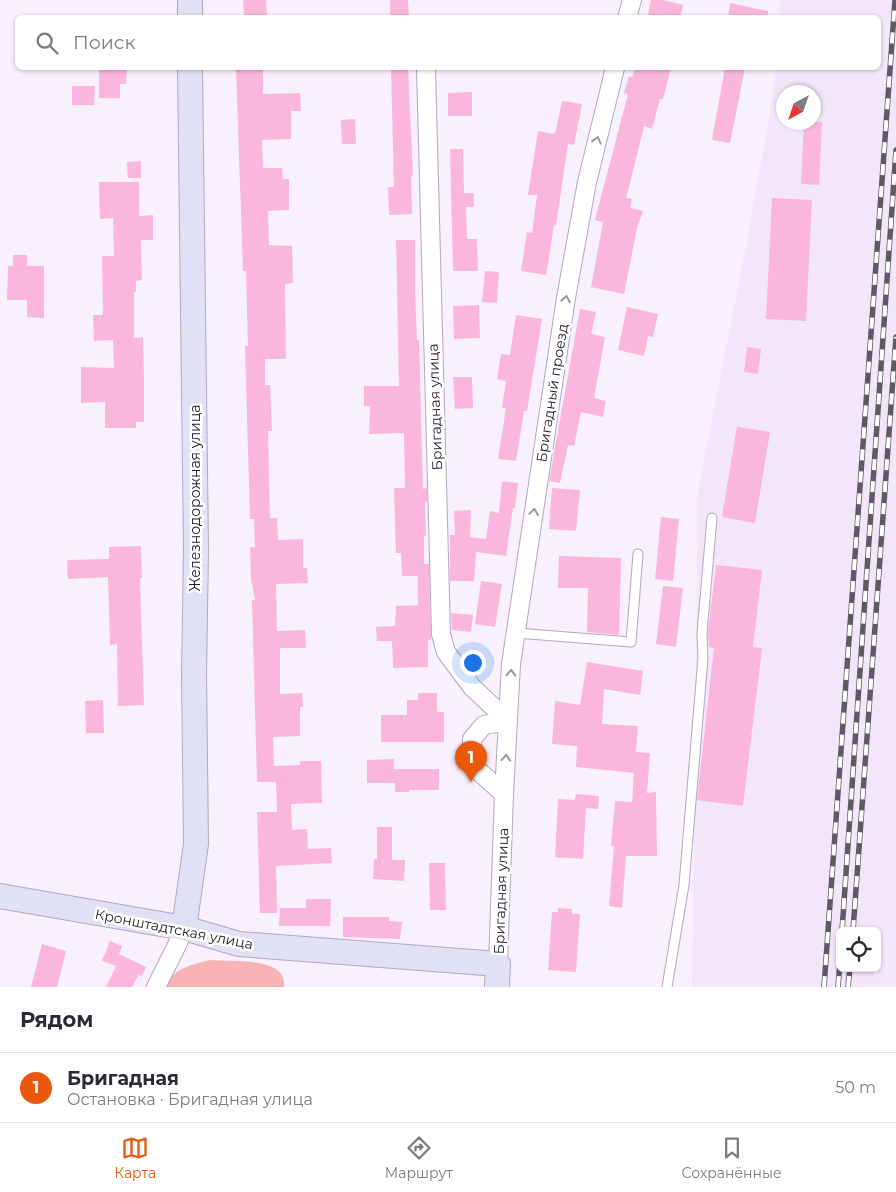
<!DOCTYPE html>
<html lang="ru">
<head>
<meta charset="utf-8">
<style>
	:root { --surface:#fff; --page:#f7f7f7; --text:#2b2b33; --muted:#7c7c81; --line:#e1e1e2; --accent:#ea580c }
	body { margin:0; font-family:Montserrat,sans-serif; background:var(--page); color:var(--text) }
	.controls { position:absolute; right:15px; bottom:15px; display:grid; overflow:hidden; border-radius:8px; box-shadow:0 1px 4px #0004 }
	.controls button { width:45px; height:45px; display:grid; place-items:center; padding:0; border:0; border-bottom:1px solid var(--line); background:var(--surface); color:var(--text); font:25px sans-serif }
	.compass { position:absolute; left:776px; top:85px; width:45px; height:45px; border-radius:50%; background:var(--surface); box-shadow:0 1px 4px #0004; rotate:220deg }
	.you { position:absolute; left:472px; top:662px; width:18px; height:18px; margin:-12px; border:4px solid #fff; border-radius:50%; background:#1a73e8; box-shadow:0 0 0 8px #1a73e833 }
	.badge { display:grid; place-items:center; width:32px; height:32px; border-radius:50%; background:var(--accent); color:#fff; font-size:16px; font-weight:700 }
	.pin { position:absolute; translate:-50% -41px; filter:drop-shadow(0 1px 2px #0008) }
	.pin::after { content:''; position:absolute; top:26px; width:18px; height:15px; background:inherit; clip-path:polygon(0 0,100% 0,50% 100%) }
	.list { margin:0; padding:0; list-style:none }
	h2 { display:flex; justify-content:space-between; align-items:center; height:65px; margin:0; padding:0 20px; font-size:21px }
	h2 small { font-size:16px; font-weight:400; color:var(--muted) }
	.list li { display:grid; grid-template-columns:32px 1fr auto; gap:15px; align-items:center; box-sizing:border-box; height:70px; padding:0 20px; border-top:1px solid var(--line) }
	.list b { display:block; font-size:19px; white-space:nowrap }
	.list p { margin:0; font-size:16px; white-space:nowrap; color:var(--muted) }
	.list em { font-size:16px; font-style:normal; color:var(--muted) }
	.icon { flex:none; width:28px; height:28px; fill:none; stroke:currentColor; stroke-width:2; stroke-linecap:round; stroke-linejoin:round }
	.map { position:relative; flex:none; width:896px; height:987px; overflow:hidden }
	.search { position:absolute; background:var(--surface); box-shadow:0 1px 4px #0004; left:15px; right:15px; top:15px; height:55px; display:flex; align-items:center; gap:12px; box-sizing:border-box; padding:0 18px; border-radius:8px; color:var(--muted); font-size:19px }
	.sheet { height:135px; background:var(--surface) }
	nav { display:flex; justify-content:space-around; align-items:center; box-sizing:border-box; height:70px; border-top:1px solid var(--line); background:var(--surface); font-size:14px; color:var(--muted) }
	nav a { display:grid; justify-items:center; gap:2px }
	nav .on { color:var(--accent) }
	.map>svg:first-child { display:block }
</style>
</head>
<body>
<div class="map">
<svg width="896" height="987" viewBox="0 0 896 987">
	<rect width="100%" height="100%" fill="#f8f0fc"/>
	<!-- built -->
	<path fill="#f3e6fb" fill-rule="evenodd" d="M781,0H896V987H692L698,490L743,262L771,107L775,68H878V18L779,17ZM784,92H814V122H784ZM840,931H877V968H840Z"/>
	<!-- green -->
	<path fill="#f7b3b6" d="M210,960C230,962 288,956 284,987H165C172,969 193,964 210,960Z"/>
	<!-- building -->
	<g fill="#fab6dc">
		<polygon points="243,0 266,0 267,18 244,18"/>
		<polygon points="390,0 408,0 409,17 390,17"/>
		<polygon points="651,0 662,0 683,5 680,18 647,18"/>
		<polygon points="730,3 768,11 768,18 728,18"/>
		<polygon points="99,68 127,68 126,84 120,84 120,98 99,98"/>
		<polygon points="236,68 263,68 263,94 300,93 301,111 291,111 291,139 262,140 263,168 282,168 283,179 289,179 289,210 268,211 269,245 292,246 293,283 285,284 286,359 265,359 265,385 270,385 272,431 268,431 270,518 277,518 278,540 303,539 303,568 307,568 308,583 276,584 277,631 305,630 306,648 280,648 280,694 302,693 303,707 300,707 300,736 273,737 274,766 300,765 300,761 321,761 322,803 291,804 292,830 307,829 308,849 331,848 332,863 276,866 277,913 260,913 257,812 277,812 276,782 257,782 252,600 255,600 251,579 250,547 255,547 254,519 250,519 245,346 248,346 246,271 243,271"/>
		<polygon points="391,68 408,68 413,175 411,176 412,214 389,215 388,187 394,187"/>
		<polygon points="635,68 671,68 663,99 660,99 652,129 644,126 626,198 632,199 630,208 643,211 637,228 624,294 591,287 603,222 595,220 628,94 624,93 629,76 632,77"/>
		<polygon points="725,68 745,68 730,143 712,140"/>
		<polygon points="72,86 95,86 94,105 72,105"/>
		<polygon points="472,92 472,116 448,116 448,93"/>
		<polygon points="562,101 582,104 574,145 568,144 556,225 554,225 546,275 521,271 527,232 532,233 537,195 528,195 538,131 555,134"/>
		<polygon points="355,119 356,144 342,144 341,120"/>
		<polygon points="804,122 822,122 819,185 801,184"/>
		<polygon points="450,149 463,149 464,193 474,193 474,207 466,207 467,239 477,239 478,271 453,271"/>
		<polygon points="141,161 141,178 128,178 127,162"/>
		<polygon points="99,182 139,182 139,216 153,215 153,240 141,240 142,280 136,281 136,292 134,292 134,338 143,337 144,381 144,422 136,422 136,428 105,428 105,402 81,403 81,367 114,368 113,340 94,341 93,315 103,315 102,256 114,256 113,218 100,219"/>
		<polygon points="772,198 812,200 806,321 766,319"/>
		<polygon points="396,240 415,240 415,290 417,340 419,340 423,489 427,488 427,502 425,502 426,536 424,536 424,564 429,564 431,638 431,640 428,640 428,667 393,668 392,641 377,641 376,627 395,626 396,606 418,605 418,576 402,576 401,553 396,553 394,488 405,488 404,433 369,434 370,406 364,406 364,386 399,386"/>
		<polygon points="13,255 27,255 27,266 44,266 44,318 27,317 27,300 7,300 8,266 13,266"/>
		<polygon points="485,271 499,272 497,303 482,302"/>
		<polygon points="479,305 480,338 454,339 453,306"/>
		<polygon points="627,307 658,314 653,337 648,336 644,356 618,350"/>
		<polygon points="580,309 596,312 591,334 605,337 594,398 606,401 603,417 581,412 574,446 568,445 560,483 549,481"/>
		<polygon points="516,315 542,319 527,411 524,411 516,461 498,459 506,408 502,408 506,381 497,379 501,354 510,355"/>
		<polygon points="747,347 761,349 758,374 744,372"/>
		<polygon points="453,377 472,377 473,408 455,409"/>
		<polygon points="737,427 770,432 755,523 722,517"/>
		<polygon points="502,481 518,483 515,508 513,508 506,556 476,552 474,581 450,581 450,535 455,535 454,511 471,510 470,537 486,539 490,511 499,513"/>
		<polygon points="552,488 580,490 576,531 549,529"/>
		<polygon points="661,517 679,519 673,581 655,579"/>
		<polygon points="141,546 142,578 140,578 144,705 118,706 117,644 110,645 108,577 68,579 67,560 109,559 109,547"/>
		<polygon points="559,556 621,558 619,635 587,632 588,588 558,588"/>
		<polygon points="716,565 762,570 753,647 762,648 743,806 697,800 714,648 709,647 708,633"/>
		<polygon points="481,581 502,584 495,627 475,624"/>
		<polygon points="663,586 683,588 676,647 656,644"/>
		<polygon points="451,613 473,615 471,632 452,630"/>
		<polygon points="587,662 643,671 640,695 604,689 602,724 638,726 636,752 650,753 647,793 656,792 657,856 626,856 622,908 609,906 614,846 611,846 615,801 632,802 634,773 576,767 577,746 552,744 555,701 580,705"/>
		<polygon points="418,693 437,693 437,712 444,712 444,742 381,742 381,715 407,715 407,700 418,700"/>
		<polygon points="103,700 104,733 86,733 85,701"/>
		<polygon points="394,759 394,769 439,769 439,790 409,790 409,792 395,792 395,783 367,783 367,760"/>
		<polygon points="576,794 599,796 598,809 586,808 583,859 555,857 558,799 575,800"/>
		<polygon points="377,827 392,827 392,860 405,860 404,881 373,879 374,859 377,859"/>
		<polygon points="429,863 445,863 446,910 430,910"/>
		<polygon points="306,899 331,899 330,926 279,926 280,908 306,908"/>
		<polygon points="558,908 572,909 572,914 580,914 576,972 548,970 552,912 558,912"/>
		<polygon points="343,917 389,917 389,921 402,922 400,939 343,937"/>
		<polygon points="110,941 122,946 119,954 146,967 142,976 138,975 132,987 106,987 116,966 102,961"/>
		<polygon points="42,944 66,951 57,987 31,987"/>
	</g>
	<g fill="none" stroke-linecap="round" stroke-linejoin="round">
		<!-- lane casing -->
		<g stroke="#b6a5c1" stroke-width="11">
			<g id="lane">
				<polyline points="516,633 631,642 638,554"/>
				<polyline points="667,987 684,885 703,658 702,633 712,518"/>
			</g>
		</g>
		<!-- street casing -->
		<g stroke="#b6a5c1" stroke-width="20">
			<g id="street">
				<polyline points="627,18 632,0"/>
				<polyline points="426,68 441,634 446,652 472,687 508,721"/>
				<polyline points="504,794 472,765 472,739 484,725 508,721"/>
				<polyline points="498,964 504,794 511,664 566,298 587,182 615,68"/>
				<polyline points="156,987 177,945 184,928"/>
			</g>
		</g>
		<!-- secondary casing -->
		<g stroke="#b6a5c1" stroke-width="26">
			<g id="secondary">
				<polyline points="190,0 190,18"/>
				<polyline points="0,896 184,928 239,944 498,964 497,987"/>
				<polyline points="184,928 196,844 194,674 196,549 190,68"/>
			</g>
		</g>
		<!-- lane -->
		<use href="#lane" stroke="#fff" stroke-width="9"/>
		<!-- street -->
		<use href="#street" stroke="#fff" stroke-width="18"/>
		<!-- secondary -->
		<use href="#secondary" stroke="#e0e1f4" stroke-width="24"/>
		<!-- rail casing -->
		<g stroke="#5f5963" stroke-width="5.5">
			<g id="rail">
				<polyline points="842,931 896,150"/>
				<polyline points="853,931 896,337"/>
				<polyline points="824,987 895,0"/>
				<polyline points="838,987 840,961"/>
				<polyline points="848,987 850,968"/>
			</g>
		</g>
		<!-- rail -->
		<use href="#rail" stroke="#fff" stroke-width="4" stroke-dasharray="11" stroke-linecap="butt"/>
	</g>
	<!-- one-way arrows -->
	<defs><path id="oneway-chevron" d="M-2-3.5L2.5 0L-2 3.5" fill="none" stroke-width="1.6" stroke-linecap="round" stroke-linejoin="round" transform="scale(1.25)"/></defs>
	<g stroke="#9b989d">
		<use href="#oneway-chevron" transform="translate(597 140) rotate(-76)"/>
		<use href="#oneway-chevron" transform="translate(566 299) rotate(-81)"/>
		<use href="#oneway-chevron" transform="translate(534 512) rotate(-82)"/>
		<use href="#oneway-chevron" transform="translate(511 673) rotate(-87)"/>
		<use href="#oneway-chevron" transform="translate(506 758) rotate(-86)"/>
	</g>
	<g text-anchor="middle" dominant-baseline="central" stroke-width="5" stroke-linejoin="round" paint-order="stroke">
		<!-- street labels -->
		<g font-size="14" fill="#211b25" stroke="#fff">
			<text transform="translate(552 393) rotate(-81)">Бригадный проезд</text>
			<text transform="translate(435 407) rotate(-92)">Бригадная улица</text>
			<text transform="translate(195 498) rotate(-90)">Железнодорожная улица</text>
			<text transform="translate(501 891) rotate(-88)">Бригадная улица</text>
			<text transform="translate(174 929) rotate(11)">Кронштадтская улица</text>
		</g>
	</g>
</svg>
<div class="controls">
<button><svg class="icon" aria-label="locate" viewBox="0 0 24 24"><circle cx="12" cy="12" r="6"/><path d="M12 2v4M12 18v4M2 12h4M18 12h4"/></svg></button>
</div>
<svg class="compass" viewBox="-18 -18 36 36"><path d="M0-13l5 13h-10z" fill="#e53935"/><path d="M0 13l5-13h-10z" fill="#7c7c81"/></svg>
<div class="you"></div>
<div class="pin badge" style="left:471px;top:782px">1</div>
<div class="search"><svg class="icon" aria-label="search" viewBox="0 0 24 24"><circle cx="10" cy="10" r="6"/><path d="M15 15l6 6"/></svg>Поиск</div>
</div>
<section class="sheet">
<h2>Рядом<small></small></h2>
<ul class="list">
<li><span class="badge">1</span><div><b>Бригадная</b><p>Остановка · Бригадная улица</p></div><em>50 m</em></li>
</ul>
</section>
<nav>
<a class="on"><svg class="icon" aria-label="map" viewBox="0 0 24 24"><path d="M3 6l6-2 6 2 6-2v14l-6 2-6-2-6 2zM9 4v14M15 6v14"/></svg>Карта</a>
<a><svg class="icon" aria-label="directions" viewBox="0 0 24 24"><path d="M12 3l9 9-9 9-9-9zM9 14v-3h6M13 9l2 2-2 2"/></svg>Маршрут</a>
<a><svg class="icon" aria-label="saved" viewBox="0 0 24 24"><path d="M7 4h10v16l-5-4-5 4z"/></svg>Сохранённые</a>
</nav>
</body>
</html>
